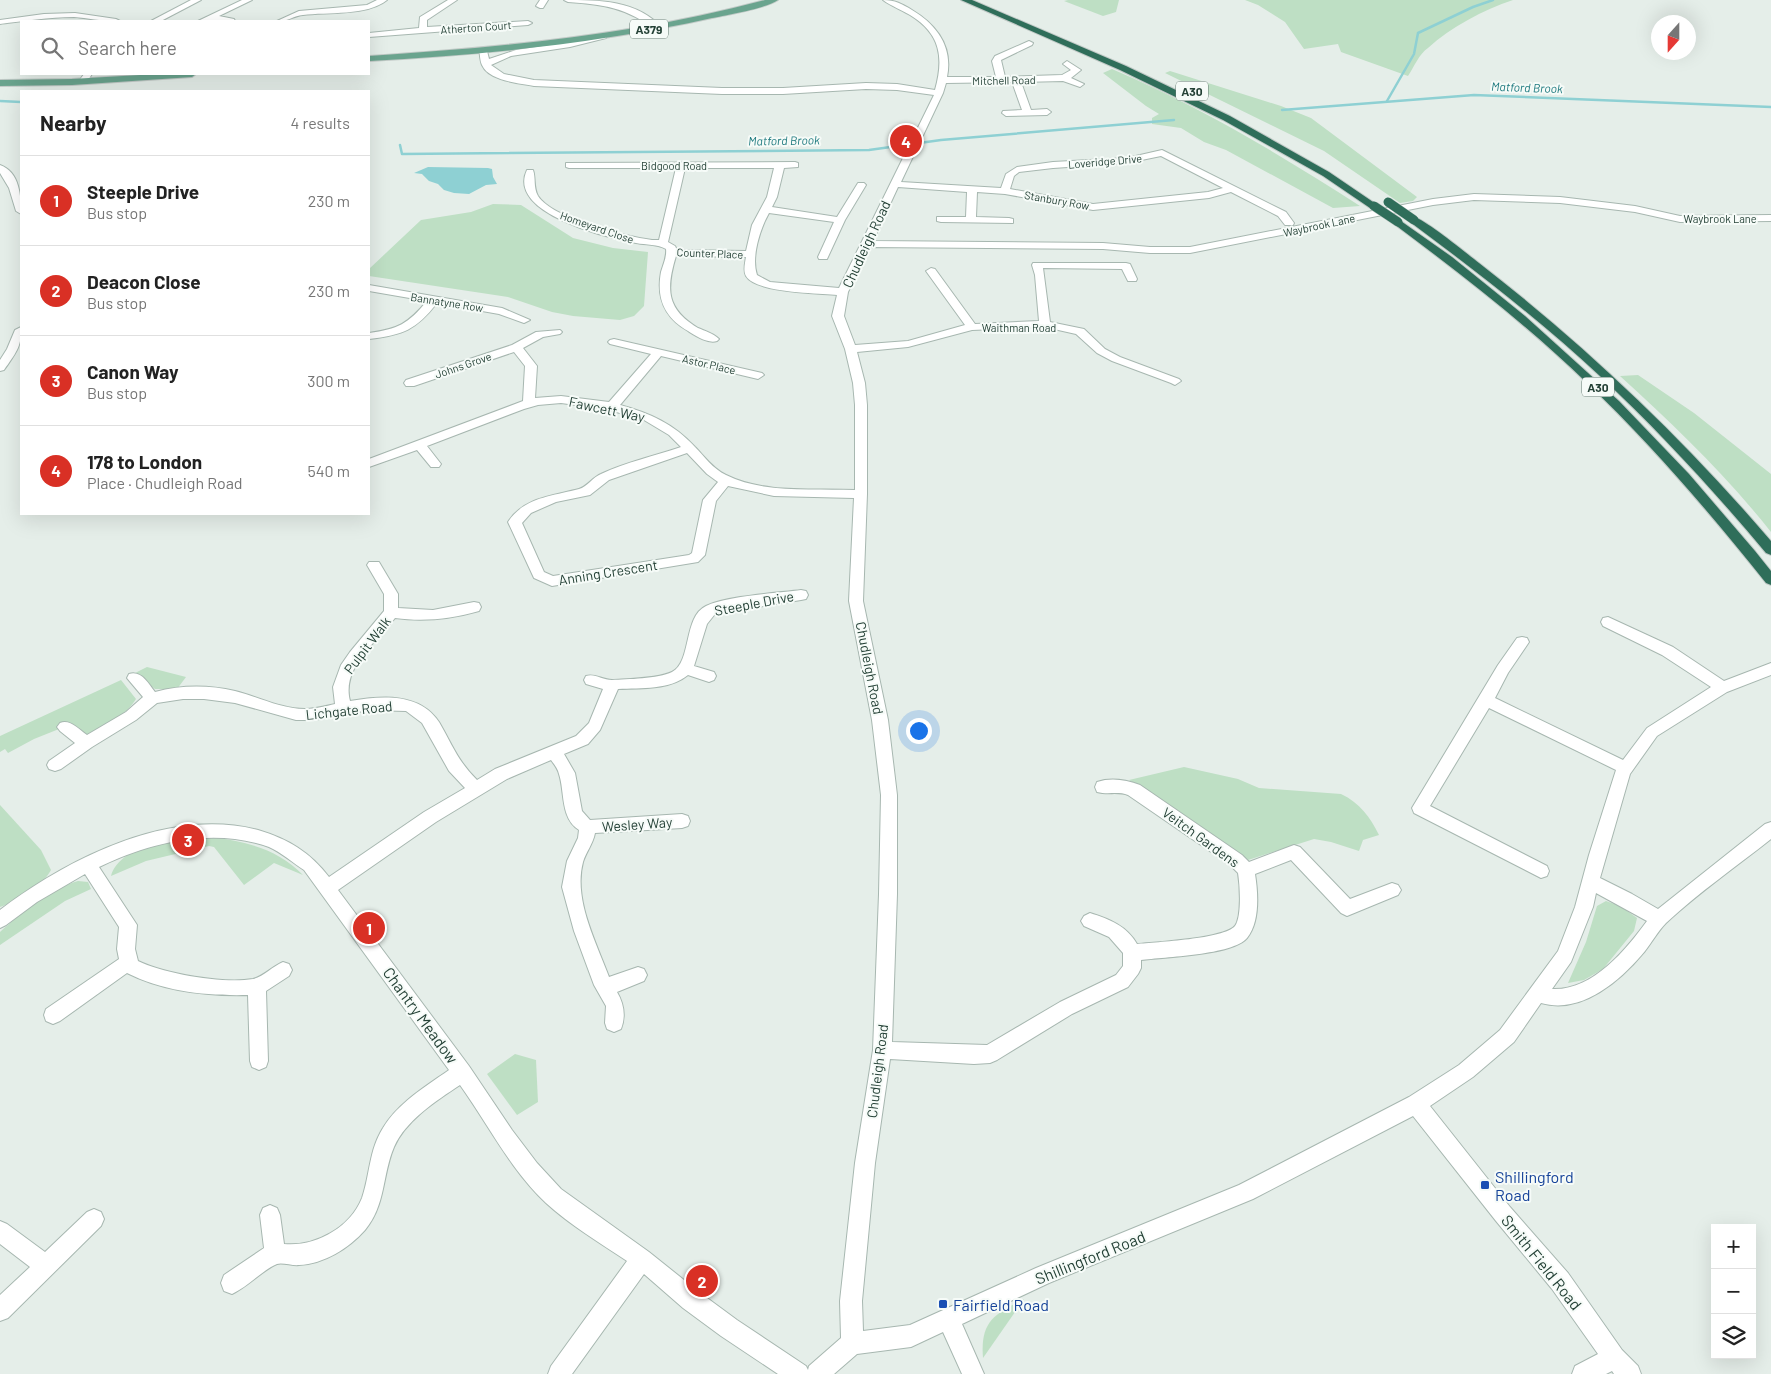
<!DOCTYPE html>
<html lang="en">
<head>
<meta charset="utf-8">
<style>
	:root { --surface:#fff; --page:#f2f2f2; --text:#222; --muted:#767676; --line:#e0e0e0; --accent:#d93025 }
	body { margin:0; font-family:Barlow,sans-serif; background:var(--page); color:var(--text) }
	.controls { position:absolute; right:15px; bottom:15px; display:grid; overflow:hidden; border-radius:0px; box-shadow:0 5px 20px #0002 }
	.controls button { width:45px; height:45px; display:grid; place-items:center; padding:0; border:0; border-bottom:1px solid var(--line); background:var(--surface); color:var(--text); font:25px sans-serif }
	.compass { position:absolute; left:1651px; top:15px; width:45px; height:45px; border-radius:50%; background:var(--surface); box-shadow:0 5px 20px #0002; rotate:201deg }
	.you { position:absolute; left:918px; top:730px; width:18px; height:18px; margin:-12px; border:4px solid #fff; border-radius:50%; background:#1a73e8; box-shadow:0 0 0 8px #1a73e833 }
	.badge { display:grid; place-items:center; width:32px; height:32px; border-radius:50%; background:var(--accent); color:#fff; font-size:16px; font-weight:700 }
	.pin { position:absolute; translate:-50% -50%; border:2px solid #fff; box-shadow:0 1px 5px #0006 }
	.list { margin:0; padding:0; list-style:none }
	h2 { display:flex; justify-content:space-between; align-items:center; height:65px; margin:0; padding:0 20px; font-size:21px }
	h2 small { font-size:16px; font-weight:400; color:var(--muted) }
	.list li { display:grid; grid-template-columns:32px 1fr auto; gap:15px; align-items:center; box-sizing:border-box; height:90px; padding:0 20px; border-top:1px solid var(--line) }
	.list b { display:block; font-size:19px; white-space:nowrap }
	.list p { margin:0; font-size:16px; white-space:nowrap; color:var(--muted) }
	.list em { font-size:16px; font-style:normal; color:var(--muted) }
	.icon { flex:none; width:28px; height:28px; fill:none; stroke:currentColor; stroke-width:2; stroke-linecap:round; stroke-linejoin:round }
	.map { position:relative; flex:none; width:1771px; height:1374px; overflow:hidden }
	.search { position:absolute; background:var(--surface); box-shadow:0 5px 20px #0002; left:20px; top:20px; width:350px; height:55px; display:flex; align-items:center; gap:12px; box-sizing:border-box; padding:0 18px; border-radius:0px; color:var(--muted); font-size:19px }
	.panel { position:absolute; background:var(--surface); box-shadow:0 5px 20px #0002; left:20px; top:90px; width:350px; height:425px; border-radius:0px }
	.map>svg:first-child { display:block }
</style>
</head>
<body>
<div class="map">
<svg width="1771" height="1374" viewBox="0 0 1771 1374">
	<rect width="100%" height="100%" fill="#e5eee9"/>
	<!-- green -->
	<g fill="#bedfc4">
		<polygon points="1068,0 1119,0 1116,12 1103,16 1064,1"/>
		<path d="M1245,0H1513C1483,10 1451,27 1428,48C1419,54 1414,67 1408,76L1341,52L1338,44L1304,49L1285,22L1258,5Z"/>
		<path d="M1112,69C1199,106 1281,155 1360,206L1333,208L1226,150L1204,142L1181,128L1152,124V118L1159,114L1146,106L1103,73Z"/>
		<polygon points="1170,71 1281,106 1311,118 1417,197 1413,201 1400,203 1324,151 1165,73"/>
		<polygon points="493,204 521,205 573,238 613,248 648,252 644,306 634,316 620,320 573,316 552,312 508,297 369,276 369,269 421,220 471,212"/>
		<path d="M1638,375L1694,413L1771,474V532C1725,474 1675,426 1620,376Z"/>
		<polygon points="147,667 186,677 177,689 155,689 135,673"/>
		<path d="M121,680L136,699C126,716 102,727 85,736L69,725L34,739L8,753L5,749L0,752V736Z"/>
		<path d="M1184,767L1238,779L1259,788L1341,794C1360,803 1370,817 1379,835L1363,840L1359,851L1331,842L1314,839L1248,860L1206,830L1129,780Z"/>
		<path d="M0,805L41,850L51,870C41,888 18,900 0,907Z"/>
		<path d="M212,837C247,842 278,849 303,875L274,863L244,885L214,847L209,846L146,861L111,876C121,842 182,839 212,837Z"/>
		<path d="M78,881L88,882L91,889L65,901L0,945V932C21,913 52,888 78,881Z"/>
		<polygon points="1606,901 1620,906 1637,918 1634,931 1603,969 1584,980 1568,983 1586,942 1597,906"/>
		<polygon points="515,1054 536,1060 538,1102 517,1115 487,1074"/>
		<path d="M1024,1299L983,1358C980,1322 994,1314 1024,1299Z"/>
	</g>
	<!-- water -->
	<polygon fill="#8ed0d3" points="428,167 488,168 492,169 493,177 497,184 486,185 469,194 454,193 444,190 438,184 429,181 422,174 414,173"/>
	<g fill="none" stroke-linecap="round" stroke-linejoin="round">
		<!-- stream -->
		<g stroke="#8ed0d3" stroke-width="2.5">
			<polyline points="0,101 21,102"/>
			<polyline points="1387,101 1414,54 1418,33 1473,7 1493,0"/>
			<polyline points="1282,110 1474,95 1771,107"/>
			<polyline points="400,145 402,154 869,150 941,140 1174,120"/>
		</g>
		<!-- minor casing -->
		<g stroke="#a7b7b0" stroke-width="2">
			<g id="minor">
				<polygon points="191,0 201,0 161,21 151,21"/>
				<polygon points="242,0 252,0 219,16 234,19 235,21 212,20 198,21"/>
				<path d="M377,0H387C368,16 327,12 303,15C293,16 287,22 277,21L299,11L367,5Z"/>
				<polygon points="448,0 457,0 427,20 427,27 528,21 532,23 528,25 369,37 369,33 419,28 420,17"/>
				<polygon points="540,0 548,0 543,8 540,8 536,6"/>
				<path d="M564,0C599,0 637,0 662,28L655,30C629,8 601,4 568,2Z"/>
				<path d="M883,0C895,0 902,4 912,10C937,25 953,47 947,77H996L992,61L995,56L1029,41L1033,43L1032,45L1001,60L1005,77L1062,75L1071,70L1063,64L1067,61L1081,70L1071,78L1084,84L1080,87L1063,81L1021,82L1031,110L1047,109L1051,112L1047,115L1006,116L1002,113L1003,111L1022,110L1012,82L946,83L943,93L901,182L1001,188L1006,174L1017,167L1053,162L1127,158L1162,150L1286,212L1294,223L1293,225H1285L1278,216L1231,192L1209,198L1093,210L1005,194L977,192L976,217L1009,218L1013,219V223L941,222L937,221V217H966L967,192L898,187L873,241L1103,243L1150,247H1190L1433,199L1474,194L1560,197L1635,206L1680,216L1771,215V221L1680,222L1635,212L1560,203L1474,200L1433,205L1190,253H1150L1103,249L870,247L848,292L844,316L855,345L908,341L965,325L926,271L931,268L935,269L975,324L1039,321L1035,275L1032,265L1033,263H1126L1130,264L1137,279L1136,281H1128L1122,269L1043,268L1050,322L1084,329L1105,349L1120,357L1179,379L1181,381L1175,385L1171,383L1112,361L1097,353L1076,334L1045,327L972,330L908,347L857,352L865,383L867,405V494L863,601L888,720L897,795V894L892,1042L987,1045L1060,1002L1116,975L1123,966V953L1109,937L1084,926L1081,921L1084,916L1090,913C1109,919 1127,926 1137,944C1156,942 1224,939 1235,926C1242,917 1240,885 1238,873L1230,865L1128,795C1118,791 1108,795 1097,792L1095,787L1097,782C1112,777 1126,780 1140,785L1242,855L1249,862L1294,845L1300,847L1350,899L1392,883L1398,885L1401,890L1398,895L1347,916L1341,913L1291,860L1255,874C1258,893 1260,922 1247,938C1233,955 1164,957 1141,960V968L1138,974L1128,987L1072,1014L997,1060L990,1063L974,1064L890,1059L875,1163L862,1301L863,1331L910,1325L1036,1268L1239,1185L1409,1097L1459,1065L1500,1030L1558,951L1575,907L1589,855L1616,770L1489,708L1430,806L1547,866L1549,871L1547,876L1541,878L1414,813L1412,808L1498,665L1517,638L1522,637L1527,638L1529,642L1508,673L1495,698L1623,760L1647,728L1711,687L1662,655L1603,626L1601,622L1603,618L1608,617L1673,647L1724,681L1771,663V675L1727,692L1657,736L1630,774L1600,878L1632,894L1658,909L1765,824L1771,822V839C1737,866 1698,893 1666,923C1658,931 1652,942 1645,951C1621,980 1582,1015 1541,1003L1514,1042L1473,1077L1430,1106L1510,1207L1568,1273L1622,1350L1638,1366L1641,1374H1614L1612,1371L1606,1374H1572L1575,1366L1598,1354L1552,1289L1496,1221L1413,1116L1253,1199L1049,1283L962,1324L984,1374H962L943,1332L911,1347L857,1354L834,1374H778L721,1336L683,1308L644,1274L572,1374H548L551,1366L627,1261C600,1243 570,1225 546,1203C510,1169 488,1124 460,1085C436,1101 406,1120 394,1147C382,1175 386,1205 365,1230C349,1248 324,1264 299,1265C293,1266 282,1262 277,1264C264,1269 247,1287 232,1294L224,1291L221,1283L224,1275L264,1248L260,1215L263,1208L270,1205L277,1208L280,1215L284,1244C315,1247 350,1228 362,1198C370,1175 369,1150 383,1128C398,1103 425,1087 449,1070L304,870C293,863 281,852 269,847C213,827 151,842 99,867L137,925L135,949L138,961C165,974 224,984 253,979C263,977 273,966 283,962L289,964L292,970L289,976L266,991L268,1061L266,1067L259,1070L252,1067L250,1061L248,995C207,996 165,992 127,973L60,1021L53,1024L46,1021L44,1015L46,1009L119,959L117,949L119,927L85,874L37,902L6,925L0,928V910C69,858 169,807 258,830C288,839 310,852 329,877L424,812L465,788L449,771L422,723L406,711L369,710L314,720H296L235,703L204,699H183L157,703L136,720L92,747L61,769L55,771L49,769L47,765L49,761L75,743L60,731L57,727L60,723C70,719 78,729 87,735L126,712L143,697L127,678L129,674C141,670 148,683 155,692C181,685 209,685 235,691C259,697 281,709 305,709C315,709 326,706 335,704L333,687L341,665L350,652L384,611V594L367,565L369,562H379L398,594V608L433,610L474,602L479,603L481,607L479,611C451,619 424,622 395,618C377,642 341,667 350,701C381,696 419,692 439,722C453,746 457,760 477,780L495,769L576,736L589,723L603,689L586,684L584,680L586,676C595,673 602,680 612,680C627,679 658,679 672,672C692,662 683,617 706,606C726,596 778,593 801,590L806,591L808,595L806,599L801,600L715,614L707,624L694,666L714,672L716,676L714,680L709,682L688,675C670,690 641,688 618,689L600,730L588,744L564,754L575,773L582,811L590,820L682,814L688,816L690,821L688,826L682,828L595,833C593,844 586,852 583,862C573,899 596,942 609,977L638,967L644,969L647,975L644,981L617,992C624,1004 626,1016 621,1029L614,1032L607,1029L605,1023L606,1006L594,985L574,931L562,887L567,861L578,838L579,830C560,818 565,792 559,774C558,769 554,764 551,760L507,779L436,822L338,890L469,1066L512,1130L537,1163L561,1189L649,1252L699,1292L737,1320L806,1366L808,1370L809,1366L841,1338L840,1301L855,1163L873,1050L879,894L881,795L872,720L849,601L854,498L774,496L728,486L716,501L705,555L698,562L552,586L534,578L508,522C524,497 553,496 579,489C587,487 593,477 601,474C626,462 655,456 681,447L669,435L644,420L606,409L561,403L538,405L524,409L427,446L441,464L439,467H431L417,450L369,467V459L523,401L525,366L514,352L414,386H406L404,383L406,380L512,345L536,332L560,330L562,332L560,334L543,337L523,348L537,366L535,398L561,396L609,402L651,354L610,344L608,342L610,340L614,339L762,373L764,375L758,379L661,356L620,405C650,413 674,424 695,447C704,456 713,469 726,475C764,494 813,488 855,490V405L853,383L845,349L832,316L837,295C819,293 756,293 746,276C743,271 745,263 746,257L676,256C666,289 666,309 698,328C705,331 713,333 719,339L717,341C708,344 696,336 688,331C665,318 656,299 661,272C663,265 667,257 666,249C658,244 646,245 636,243C609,238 506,214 527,170H533C536,178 533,187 538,196C553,219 625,236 652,240H659L676,168H569L566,167V163L795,162L798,163V167L784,168L777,197L772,207L837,217L858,183H864L866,185L845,220L827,259H819L818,257L834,222L769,213C760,229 751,257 757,275L770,282L839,288L934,95L897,90L866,89L783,94H722L534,86C519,83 489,81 482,65C480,61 480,54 479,49L486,47L489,59L516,50L570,42L603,34H606V38L570,47L511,56L491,65L504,74L534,80L722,88H783L866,83L897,84L935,90C944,58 941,34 910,15C902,10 891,6 883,0ZM1161,156L1223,188L1208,192L1093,204L1010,189L1014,176L1019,172L1053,168L1127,163ZM685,168H774L767,197L752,225L746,251L677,250L675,246L668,242ZM687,453L707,474L718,482L703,500L692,553L689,555L553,576L544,572L522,523L531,513L556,502L590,495L609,480ZM1596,893L1647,921C1625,951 1592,991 1552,989L1571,962L1593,907Z"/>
				<path d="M75,13L116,19L120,21C104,22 89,18 74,17C49,17 24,21 0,24V20L44,14Z"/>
				<polygon points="84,74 92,74 86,83 80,83 79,81"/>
				<path d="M0,165C20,172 21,197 21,214L16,211L9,188L0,173Z"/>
				<path d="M369,285L502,308L530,320L524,323L499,314L437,303C416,330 403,335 369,339V333C398,329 408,324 427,301L369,291Z"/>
				<path d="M21,327C22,347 15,354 4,370L0,371V360L7,349L15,330Z"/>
				<polygon points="94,1209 101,1212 104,1219 101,1226 8,1318 0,1321 0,1295 30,1267 0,1244 0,1221 7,1224 45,1252 87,1212"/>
			</g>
		</g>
		<!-- major casing -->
		<g stroke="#c2cac7" stroke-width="2">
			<g id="major">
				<path d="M765,0H778C767,8 727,15 712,18C600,43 484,55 369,61V56C503,47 635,35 765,0Z"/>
				<polygon points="157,74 196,74 192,77 72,85 0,86 0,80 72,79"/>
			</g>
		</g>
		<!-- highway casing -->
		<g stroke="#c2cac7" stroke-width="2">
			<g id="highway">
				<polygon points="961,0 972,0 1126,66 1230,116 1329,172 1379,206 1374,209 1370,208 1323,176 1223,120 1120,70"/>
				<path d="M1414,217C1426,220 1466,253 1479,263C1586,346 1683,438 1771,541V555L1766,553C1714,491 1660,432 1601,377C1541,321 1476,271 1410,222V218Z"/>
				<path d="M1398,219L1452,257L1525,316L1619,401L1689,474L1755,551L1771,571V585L1766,583C1710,513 1652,445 1587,383C1527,325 1461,274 1394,224L1393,222Z"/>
			</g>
		</g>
		<!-- minor -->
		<use href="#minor" fill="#fff" fill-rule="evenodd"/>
		<!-- major -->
		<use href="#major" fill="#6aa48e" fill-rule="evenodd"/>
		<!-- highway -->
		<use href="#highway" fill="#2f6e5a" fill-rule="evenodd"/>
		<!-- highway-bridge casing -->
		<g stroke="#c2cac7" stroke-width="10" stroke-linecap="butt">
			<g id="highway-bridge">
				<polyline points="1388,202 1414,220"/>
				<polyline points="1374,206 1398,222"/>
			</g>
		</g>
		<!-- highway-bridge -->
		<use href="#highway-bridge" stroke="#2f6e5a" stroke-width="9"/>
	</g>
	<!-- markers -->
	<g fill="#1a4fb4" stroke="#f6fbf8" stroke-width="2">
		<rect x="1480" y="1180" width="10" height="10" rx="2.5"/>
		<rect x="938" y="1299" width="10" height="10" rx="2.5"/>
	</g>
	<g text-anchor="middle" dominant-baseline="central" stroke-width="4" stroke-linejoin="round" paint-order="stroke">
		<!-- far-street labels -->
		<g font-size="11" fill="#244136" stroke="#f6fbf8">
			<text transform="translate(476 27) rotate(-4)">Atherton Court</text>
			<text transform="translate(1004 80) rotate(-1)">Mitchell Road</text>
			<text transform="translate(1105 161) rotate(-5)">Loveridge Drive</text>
			<text x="674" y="165">Bidgood Road</text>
			<text transform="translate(1057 200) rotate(10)">Stanbury Row</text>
			<text x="1720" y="218">Waybrook Lane</text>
			<text transform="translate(1319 225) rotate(-12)">Waybrook Lane</text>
			<text transform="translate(597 227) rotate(19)">Homeyard Close</text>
			<text transform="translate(710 253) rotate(2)">Counter Place</text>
			<text transform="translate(447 302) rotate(9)">Bannatyne Row</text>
			<text x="1019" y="327">Waithman Road</text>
			<text transform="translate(709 364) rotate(13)">Astor Place</text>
			<text transform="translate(463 365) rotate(-19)">Johns Grove</text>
		</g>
		<!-- shield labels -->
		<g fill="#f6fbf8" stroke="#637970" stroke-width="1">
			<rect x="630" y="19.5" width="38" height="19" rx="4"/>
			<rect x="1176" y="81.5" width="32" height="19" rx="4"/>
			<rect x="1582" y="377.5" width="32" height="19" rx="4"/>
		</g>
		<g font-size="12" font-weight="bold" fill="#244136">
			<text x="649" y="29">A379</text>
			<text x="1192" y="91">A30</text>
			<text x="1598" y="387">A30</text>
		</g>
		<!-- far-water labels -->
		<g font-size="12" font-style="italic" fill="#1d797e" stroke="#f6fbf8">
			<text transform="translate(1527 87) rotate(2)">Matford Brook</text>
			<text transform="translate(784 140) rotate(-1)">Matford Brook</text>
		</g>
		<!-- street labels -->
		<g font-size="14" fill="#244136" stroke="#f6fbf8">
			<text transform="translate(866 244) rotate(-65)">Chudleigh Road</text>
			<text transform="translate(607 409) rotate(12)">Fawcett Way</text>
			<text transform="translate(608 572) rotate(-9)">Anning Crescent</text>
			<text transform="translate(754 603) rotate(-11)">Steeple Drive</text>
			<text transform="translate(367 645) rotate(-53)">Pulpit Walk</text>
			<text transform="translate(870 668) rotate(79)">Chudleigh Road</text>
			<text transform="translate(349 710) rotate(-6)">Lichgate Road</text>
			<text transform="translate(637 824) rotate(-4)">Wesley Way</text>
			<text transform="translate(1201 837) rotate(36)">Veitch Gardens</text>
			<text transform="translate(877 1071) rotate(-83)">Chudleigh Road</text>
		</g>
		<!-- near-street labels -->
		<g font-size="16" fill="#244136" stroke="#f6fbf8">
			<text transform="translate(421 1015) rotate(54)">Chantry Meadow</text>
			<text transform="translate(1090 1257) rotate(-22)">Shillingford Road</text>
			<text transform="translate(1542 1262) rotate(51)">Smith Field Road</text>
		</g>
		<!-- near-transit labels -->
		<g font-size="16" fill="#164399" stroke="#f6fbf8" text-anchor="start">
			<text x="1495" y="1176">Shillingford<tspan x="1495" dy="18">Road</tspan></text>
			<text x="953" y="1304">Fairfield Road</text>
		</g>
	</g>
</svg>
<div class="controls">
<button>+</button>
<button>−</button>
<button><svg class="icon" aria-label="layers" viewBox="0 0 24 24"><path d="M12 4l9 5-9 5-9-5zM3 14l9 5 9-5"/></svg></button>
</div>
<svg class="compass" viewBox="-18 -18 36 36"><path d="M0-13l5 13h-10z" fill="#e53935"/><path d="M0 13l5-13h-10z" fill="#767676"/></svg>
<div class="you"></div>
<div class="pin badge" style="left:369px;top:928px">1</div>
<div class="pin badge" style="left:702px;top:1281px">2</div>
<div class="pin badge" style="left:188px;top:840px">3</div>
<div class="pin badge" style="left:906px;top:141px">4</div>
<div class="search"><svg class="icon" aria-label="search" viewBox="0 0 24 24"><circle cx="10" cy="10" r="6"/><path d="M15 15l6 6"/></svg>Search here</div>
<section class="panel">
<h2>Nearby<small>4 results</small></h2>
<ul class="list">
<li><span class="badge">1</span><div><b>Steeple Drive</b><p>Bus stop</p></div><em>230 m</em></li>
<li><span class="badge">2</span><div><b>Deacon Close</b><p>Bus stop</p></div><em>230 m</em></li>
<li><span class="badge">3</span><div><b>Canon Way</b><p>Bus stop</p></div><em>300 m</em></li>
<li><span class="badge">4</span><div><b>178 to London</b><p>Place · Chudleigh Road</p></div><em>540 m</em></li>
</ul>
</section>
</div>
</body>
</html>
